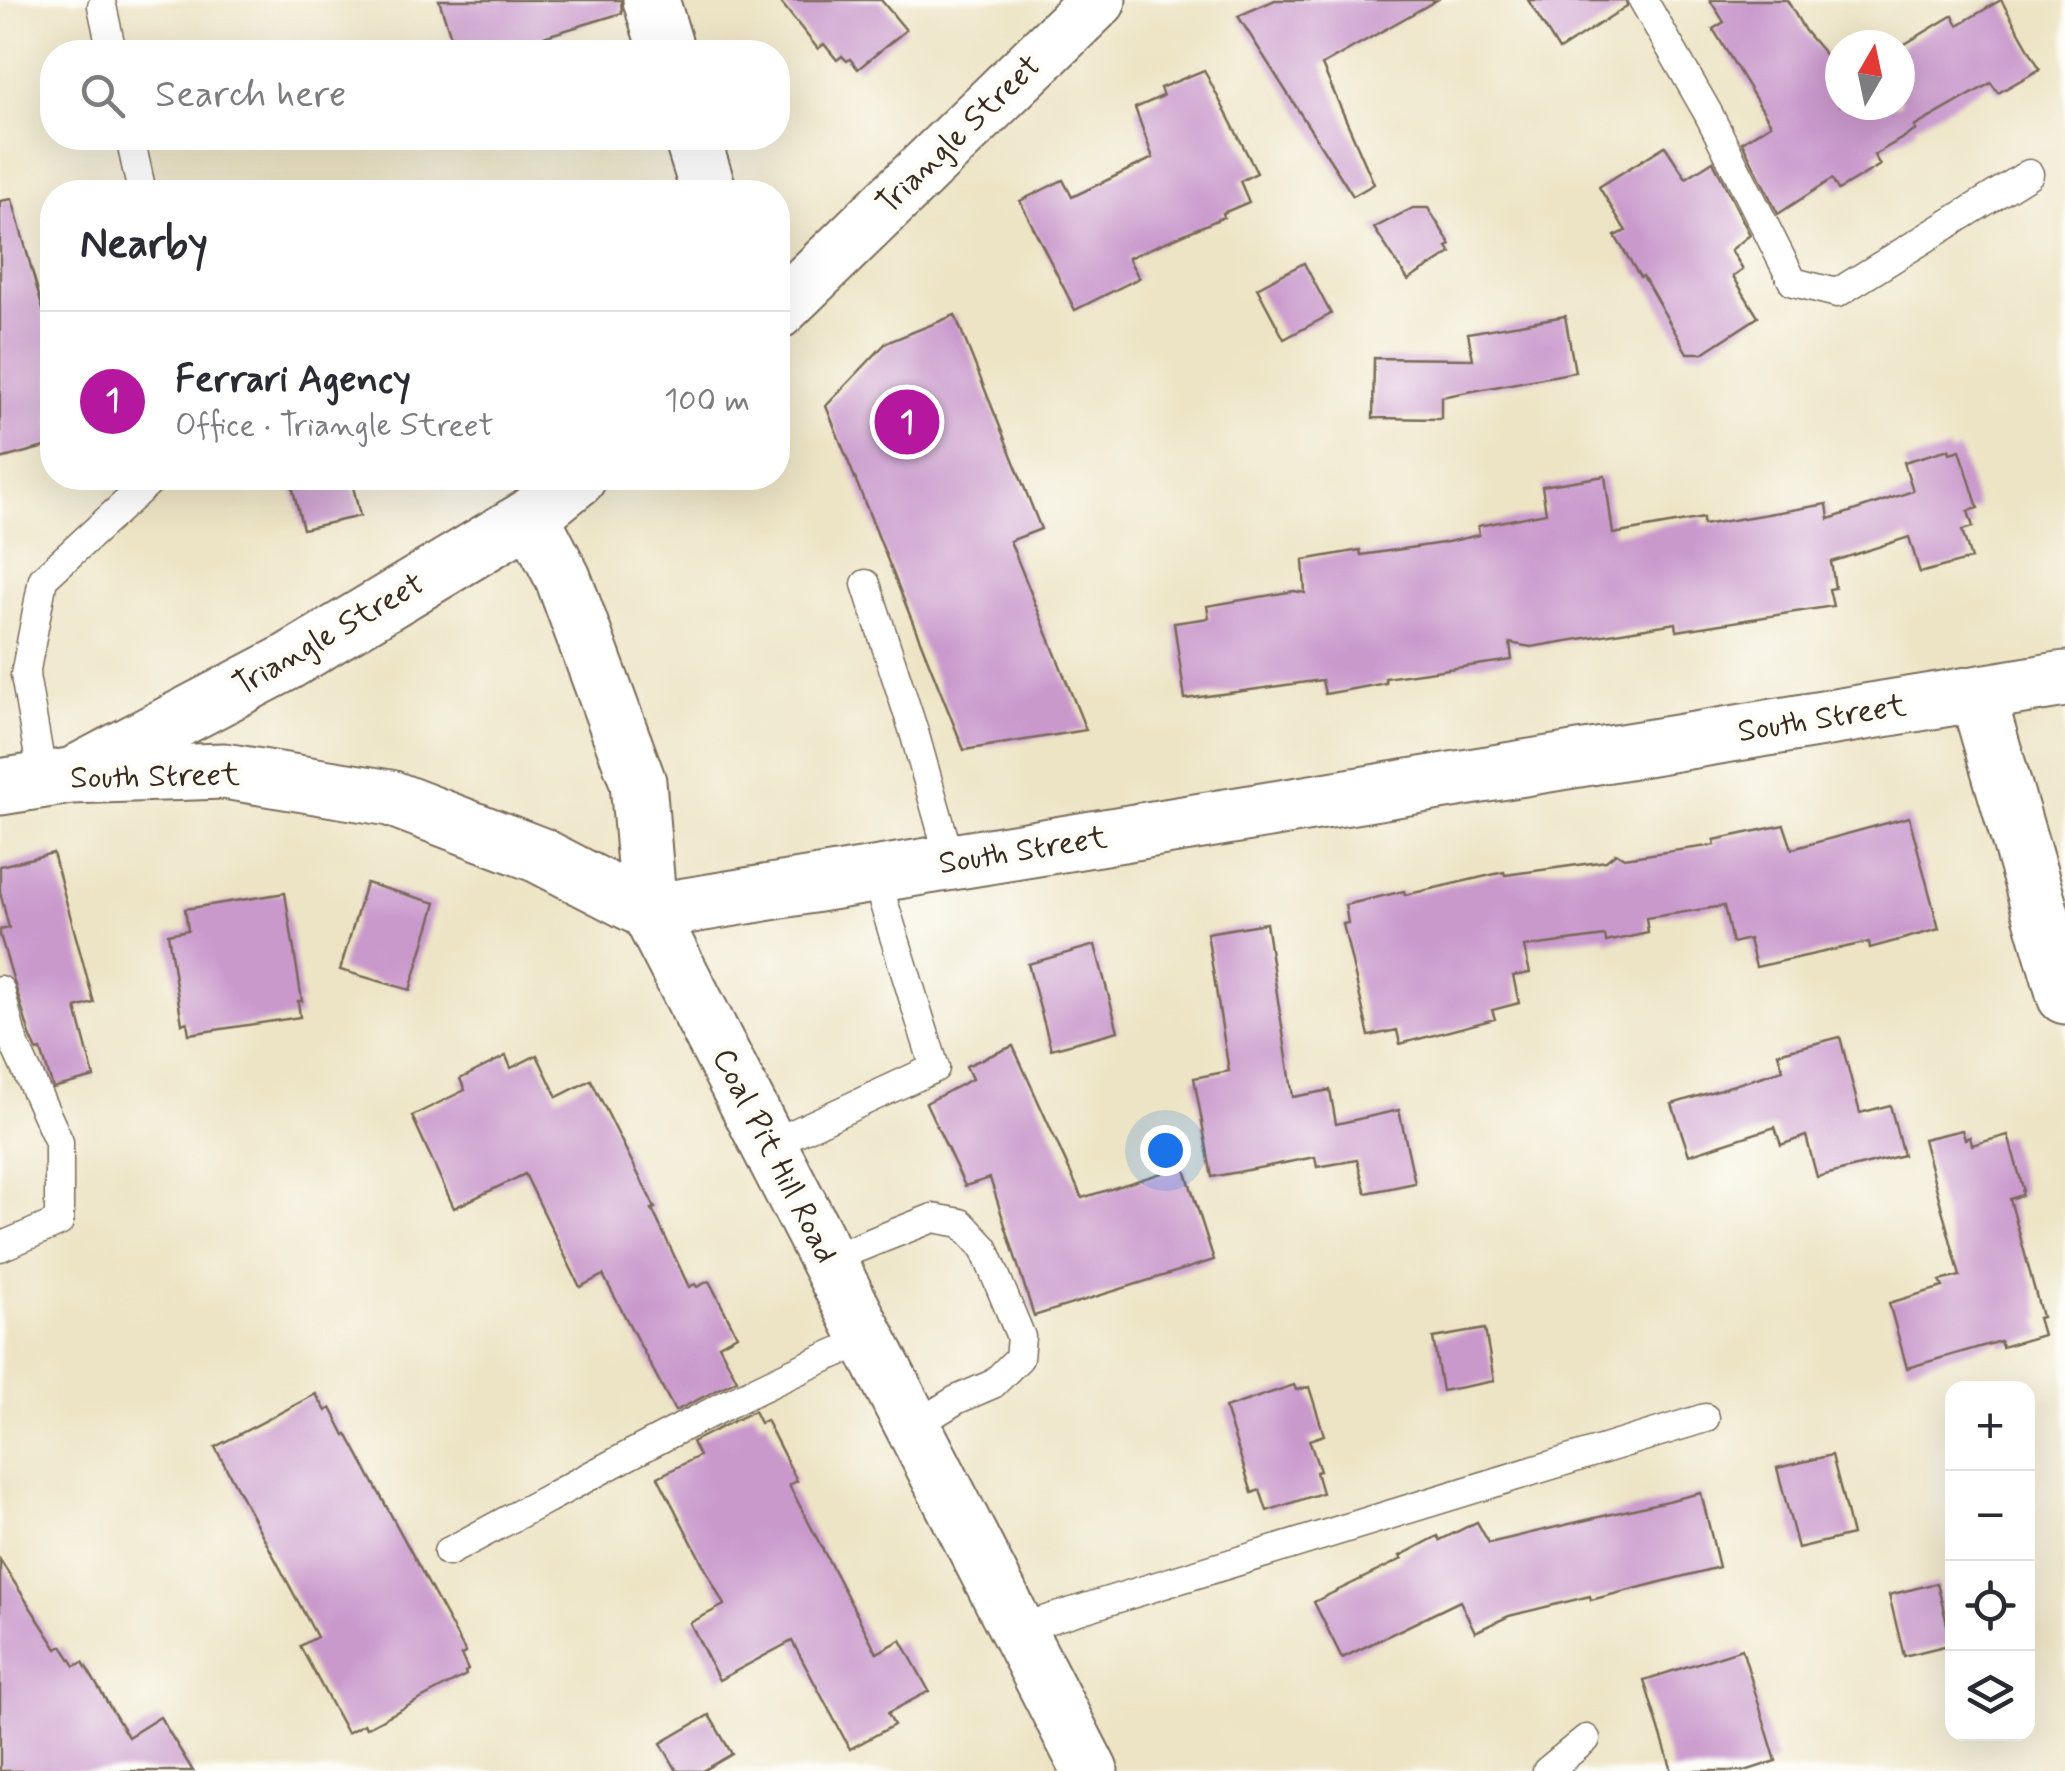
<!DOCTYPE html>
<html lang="en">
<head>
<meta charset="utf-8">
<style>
	:root { --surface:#fff; --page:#f7f7f7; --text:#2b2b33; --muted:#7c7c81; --line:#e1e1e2; --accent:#b5179e }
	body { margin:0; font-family:Mynerve,sans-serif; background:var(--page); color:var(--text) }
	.controls { position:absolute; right:30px; bottom:30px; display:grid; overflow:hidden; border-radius:20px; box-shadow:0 10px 40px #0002 }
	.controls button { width:90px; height:90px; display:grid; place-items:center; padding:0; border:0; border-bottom:2px solid var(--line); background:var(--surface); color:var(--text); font:50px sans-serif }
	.compass { position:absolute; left:1825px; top:30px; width:90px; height:90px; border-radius:50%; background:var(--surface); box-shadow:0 10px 40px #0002; rotate:9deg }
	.you { position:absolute; left:1165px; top:1150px; width:35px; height:35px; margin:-25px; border:8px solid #fff; border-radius:50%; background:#1a73e8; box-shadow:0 0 0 15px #1a73e833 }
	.badge { display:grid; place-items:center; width:65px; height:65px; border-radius:50%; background:var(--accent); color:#fff; font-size:32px; font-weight:700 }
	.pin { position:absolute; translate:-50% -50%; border:5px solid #fff; box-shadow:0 2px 10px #0006 }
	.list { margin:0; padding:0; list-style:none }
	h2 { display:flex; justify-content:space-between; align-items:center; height:130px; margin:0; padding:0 40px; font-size:42px }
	h2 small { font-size:32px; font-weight:400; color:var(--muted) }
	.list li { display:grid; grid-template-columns:65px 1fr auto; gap:30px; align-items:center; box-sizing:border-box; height:180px; padding:0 40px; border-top:2px solid var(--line) }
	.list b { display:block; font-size:38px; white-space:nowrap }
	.list p { margin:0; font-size:32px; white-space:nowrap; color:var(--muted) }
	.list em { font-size:32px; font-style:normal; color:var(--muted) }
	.icon { flex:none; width:55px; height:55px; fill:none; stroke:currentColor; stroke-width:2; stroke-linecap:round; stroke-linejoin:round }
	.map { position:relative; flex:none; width:2065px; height:1771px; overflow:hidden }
	.search { position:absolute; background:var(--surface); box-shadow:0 10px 40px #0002; left:40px; top:40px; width:750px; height:110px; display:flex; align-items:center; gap:25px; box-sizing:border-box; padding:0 35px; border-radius:40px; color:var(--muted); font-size:38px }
	.panel { position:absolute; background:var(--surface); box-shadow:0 10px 40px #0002; left:40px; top:180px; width:750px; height:310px; border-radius:40px }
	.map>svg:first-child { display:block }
</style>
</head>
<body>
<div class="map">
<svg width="2065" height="1771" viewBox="0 0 2065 1771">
	<rect width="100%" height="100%" fill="#fdfcf7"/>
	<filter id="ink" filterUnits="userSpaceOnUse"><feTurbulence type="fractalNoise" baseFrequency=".01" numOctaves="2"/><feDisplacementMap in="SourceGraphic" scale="20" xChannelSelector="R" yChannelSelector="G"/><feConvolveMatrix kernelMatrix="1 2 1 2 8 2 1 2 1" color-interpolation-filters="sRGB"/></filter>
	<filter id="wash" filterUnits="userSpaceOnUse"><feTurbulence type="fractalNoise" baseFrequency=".0048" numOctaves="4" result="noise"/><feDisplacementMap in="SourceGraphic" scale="40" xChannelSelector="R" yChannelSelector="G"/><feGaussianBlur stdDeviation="2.25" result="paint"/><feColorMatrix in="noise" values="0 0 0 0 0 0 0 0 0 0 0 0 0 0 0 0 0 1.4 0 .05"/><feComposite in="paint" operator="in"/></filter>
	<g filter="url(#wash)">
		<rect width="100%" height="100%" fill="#ede4c5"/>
		<g id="blocks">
			<!-- building -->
			<g fill="#c999cc">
				<polygon points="439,0 621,0 622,13 543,37 544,40 509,52 456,52"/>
				<polygon points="779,0 881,0 906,30 858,69 850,59 847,61 842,56 837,60 824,44 818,49"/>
				<polygon points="1275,0 1437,0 1322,65 1374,184 1353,196 1238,16"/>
				<polygon points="1528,0 1626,0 1627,6 1559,50"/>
				<polygon points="1710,0 1787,0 1805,31 1840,72 1840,105 1900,105 1900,47 1953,15 1958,25 2001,0 2040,69 1998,93 1991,83 1914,127 1916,130 1874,155 1880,165 1838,190 1832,179 1778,214 1742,142 1771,124 1713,29 1724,22"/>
				<polygon points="1204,70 1257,173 1240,181 1249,202 1223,213 1224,217 1128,258 1139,278 1075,310 1020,201 1063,180 1072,197 1153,158 1135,108 1163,96 1160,88"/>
				<polygon points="1665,146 1686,178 1713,161 1750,235 1731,250 1743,269 1733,276 1758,317 1703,353 1687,353 1643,276 1640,277 1615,236 1626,231 1599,187"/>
				<polygon points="12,199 52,342 52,445 0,459 0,201"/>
				<polygon points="1413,208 1428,208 1451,245 1447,247 1451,253 1408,280 1374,228"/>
				<polygon points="1304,263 1331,314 1284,339 1257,288"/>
				<polygon points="955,315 1041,529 1010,541 1086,730 964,750 826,406 886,343"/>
				<polygon points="1565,316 1575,372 1441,397 1441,419 1373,418 1374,358 1473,359 1468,333"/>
				<polygon points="1949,449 1950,453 1960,450 1978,508 1968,511 1973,527 1962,530 1971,559 1920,573 1909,537 1831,562 1835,588 1829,589 1833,606 1677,631 1676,623 1531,647 1510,643 1512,660 1385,678 1386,683 1325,694 1322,680 1185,699 1174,623 1209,618 1207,606 1294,591 1305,593 1303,560 1360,550 1361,555 1443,543 1479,535 1478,526 1546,513 1542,486 1605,476 1613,534 1703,518 1703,525 1827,504 1829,519 1913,491 1904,462"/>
				<polygon points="290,478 351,478 360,516 303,529"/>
				<polygon points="1909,817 1939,929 1870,948 1869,942 1756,967 1749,939 1732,943 1724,906 1646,918 1648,933 1606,942 1605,936 1524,947 1530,973 1513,976 1519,1003 1492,1010 1495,1019 1400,1044 1397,1030 1369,1036 1343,924 1348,923 1345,905 1404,891 1405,895 1504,872 1505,875 1606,861 1616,853 1624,858 1715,845 1714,840 1784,825 1792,849"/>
				<polygon points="53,853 94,1003 76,1008 94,1077 53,1088 41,1050 37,1051 30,1035 0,935 0,930 9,928 0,892 0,866"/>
				<polygon points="366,883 436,903 410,990 340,970"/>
				<polygon points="285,893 302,1001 298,1001 300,1017 189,1034 187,1022 182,1024 168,934 188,930 185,909"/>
				<polygon points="1266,923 1293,1097 1330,1090 1336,1124 1399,1110 1415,1183 1366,1193 1357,1160 1317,1167 1315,1157 1212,1177 1194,1078 1229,1071 1207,933"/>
				<polygon points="1095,945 1118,1031 1051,1049 1028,964"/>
				<polygon points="1840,1037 1860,1113 1890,1105 1903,1155 1817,1177 1806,1136 1781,1145 1775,1127 1689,1155 1672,1104 1783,1070 1778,1053"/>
				<polygon points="1013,1046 1082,1198 1184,1166 1214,1260 1034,1316 990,1178 965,1186 926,1103 972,1079 966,1066"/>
				<polygon points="537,1055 557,1097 591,1080 655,1208 652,1209 689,1287 695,1284 697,1287 709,1281 737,1335 719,1345 737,1380 675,1411 603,1275 580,1287 525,1174 454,1208 412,1116 465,1090 460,1079 506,1056 511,1068"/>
				<polygon points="1962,1130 1965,1139 1970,1137 1972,1145 2008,1135 2023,1188 2022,1195 2010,1199 2042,1317 2038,1318 2043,1335 2002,1347 2000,1341 1907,1368 1889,1303 1943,1287 1940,1281 1960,1276 1923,1139"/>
				<polygon points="1485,1329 1494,1381 1442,1391 1433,1338"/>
				<polygon points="1294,1385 1296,1390 1309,1387 1324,1435 1309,1440 1320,1471 1316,1472 1322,1493 1267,1511 1260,1490 1252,1493 1225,1408"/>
				<polygon points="316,1394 326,1411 331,1408 345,1435 347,1434 466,1653 461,1655 468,1670 465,1672 466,1675 366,1728 364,1724 347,1733 300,1646 317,1637 215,1447"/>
				<polygon points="754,1411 760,1423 766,1420 797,1481 789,1485 877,1653 901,1640 929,1691 888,1713 894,1725 850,1749 792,1641 719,1680 690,1623 724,1605 658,1477 699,1456 692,1442"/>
				<polygon points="1832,1455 1852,1535 1798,1548 1777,1468"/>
				<polygon points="1701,1493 1719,1567 1591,1600 1590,1596 1509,1616 1475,1632 1460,1601 1342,1658 1314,1602 1402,1559 1400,1556 1438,1536 1440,1540 1477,1522 1489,1543"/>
				<polygon points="0,1560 57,1649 62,1646 75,1666 83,1662 128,1737 160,1717 193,1771 0,1771"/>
				<polygon points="1937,1583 1952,1644 1904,1656 1889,1595"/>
				<polygon points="1742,1649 1776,1761 1745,1771 1672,1771 1644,1680"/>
				<polygon points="709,1715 732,1754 703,1771 677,1771 661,1743"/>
			</g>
		</g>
	</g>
	<g filter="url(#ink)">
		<use href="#blocks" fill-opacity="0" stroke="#796b58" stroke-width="2.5"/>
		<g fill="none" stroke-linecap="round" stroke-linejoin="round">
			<!-- lane casing -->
			<g stroke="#796b58" stroke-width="31">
				<g id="lane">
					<polyline points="1643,0 1708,113 1793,282 1837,293 2029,174"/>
					<polyline points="102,6 112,52"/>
					<polyline points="130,138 142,192"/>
					<polyline points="866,584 914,732 951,863"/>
					<polyline points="43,780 25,675 43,579 153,478"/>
					<polyline points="0,990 13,1041 59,1142 59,1222 0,1247"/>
					<polyline points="769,1145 935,1068 875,875"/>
					<polyline points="827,1260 933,1218 961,1223 984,1248 1021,1337 1019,1358 993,1384 956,1400 913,1427"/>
					<path d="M448,1552C586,1479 724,1400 868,1339"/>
					<polyline points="1017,1629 1705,1418"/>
					<polyline points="1547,1771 1586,1739"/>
				</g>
			</g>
			<!-- street casing -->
			<g stroke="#796b58" stroke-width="59">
				<g id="street">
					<polyline points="651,0 667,52"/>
					<polyline points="692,138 709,192"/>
					<polyline points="531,516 563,578 638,782 649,912"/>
					<polyline points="1977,694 2065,996"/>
				</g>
			</g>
			<!-- secondary casing -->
			<g stroke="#796b58" stroke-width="59">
				<g id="secondary">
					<polyline points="778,311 1098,0"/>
					<polyline points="82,770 286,663 531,516 578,478"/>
					<polyline points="0,787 70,776 224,771 390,798 539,855 649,912 2065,679"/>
					<polyline points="649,912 1090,1771"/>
				</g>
			</g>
			<!-- lane -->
			<use href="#lane" stroke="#fff" stroke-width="28"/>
			<!-- street -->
			<use href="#street" stroke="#fff" stroke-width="55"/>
			<!-- secondary -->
			<use href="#secondary" stroke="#fff" stroke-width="55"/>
		</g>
	</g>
	<g text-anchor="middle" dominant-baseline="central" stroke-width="10" stroke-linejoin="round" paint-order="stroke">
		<!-- street labels -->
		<g font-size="32" fill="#3b2a1e" stroke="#fdfcf7">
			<text transform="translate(959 135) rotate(-44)">Triangle Street</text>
			<text transform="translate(329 635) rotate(-30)">Triangle Street</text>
			<text transform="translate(1822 719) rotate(-9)">South Street</text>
			<text transform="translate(155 777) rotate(-1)">South Street</text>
			<text transform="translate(1023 851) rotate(-9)">South Street</text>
			<text transform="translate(774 1156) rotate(63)">Coal Pit Hill Road</text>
		</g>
	</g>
</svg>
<div class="controls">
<button>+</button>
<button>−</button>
<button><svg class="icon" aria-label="locate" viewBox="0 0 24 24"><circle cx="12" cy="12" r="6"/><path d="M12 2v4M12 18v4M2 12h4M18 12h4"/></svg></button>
<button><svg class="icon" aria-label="layers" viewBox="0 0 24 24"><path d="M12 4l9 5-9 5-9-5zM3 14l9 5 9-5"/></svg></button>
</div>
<svg class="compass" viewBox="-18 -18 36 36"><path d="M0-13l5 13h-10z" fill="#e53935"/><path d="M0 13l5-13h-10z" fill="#7c7c81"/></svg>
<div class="you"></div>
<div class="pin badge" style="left:907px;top:422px">1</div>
<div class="search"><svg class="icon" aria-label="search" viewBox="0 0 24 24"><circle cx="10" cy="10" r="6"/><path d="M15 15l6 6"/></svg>Search here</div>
<section class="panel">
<h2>Nearby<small></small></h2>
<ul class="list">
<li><span class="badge">1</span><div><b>Ferrari Agency</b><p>Office · Triangle Street</p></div><em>100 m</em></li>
</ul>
</section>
</div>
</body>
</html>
